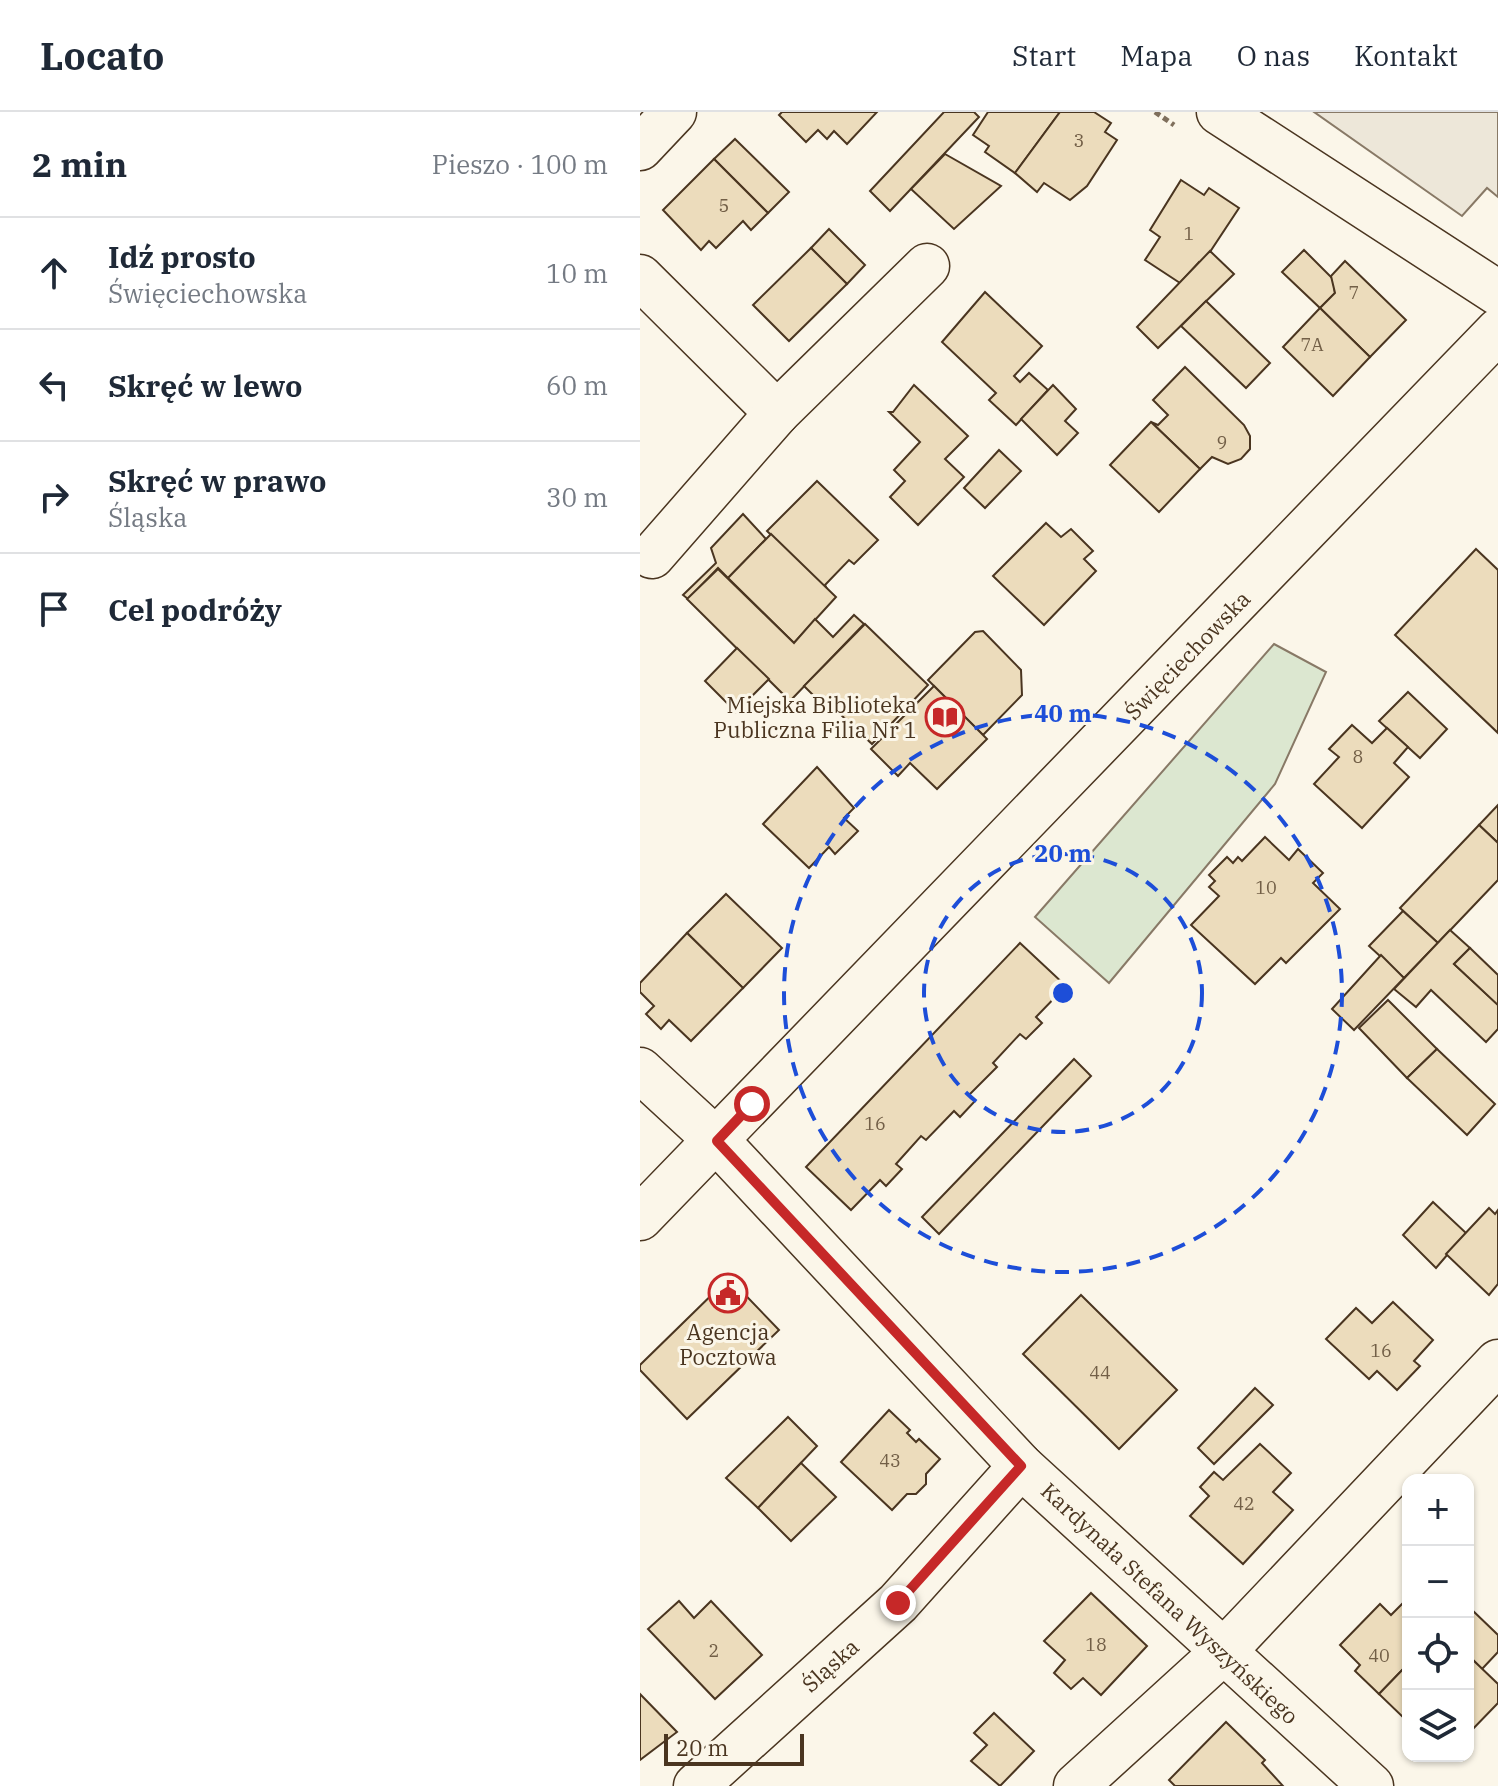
<!DOCTYPE html>
<html lang="pl">
<head>
<meta charset="utf-8">
<style>
	:root { --surface:#fff; --page:#f2f2f3; --text:#1f2937; --muted:#747a83; --line:#e0e1e3 }
	body { margin:0; font-family:"IBM Plex Serif",serif; background:var(--page); color:var(--text) }
	.controls { position:absolute; right:24px; bottom:24px; display:grid; overflow:hidden; border-radius:16px; box-shadow:0 2px 6px #0004 }
	.controls button { width:72px; height:72px; display:grid; place-items:center; padding:0; border:0; border-bottom:2px solid var(--line); background:var(--surface); color:var(--text); font:40px sans-serif }
	.scale { position:absolute; left:24px; bottom:20px; width:140px; box-sizing:border-box; padding-left:8px; border:4px solid #4a3520; border-top:0; font-size:22px; line-height:28px; white-space:nowrap; color:#4a3520; -webkit-text-stroke:6px #fbf6e9; paint-order:stroke }
	.stop { position:absolute; width:24px; height:24px; margin:-18px; border:6px solid #c62828; border-radius:50%; background:#fff }
	.stop.end { background:#c62828; border-color:#fff; box-shadow:0 2px 8px #0008 }
	.list { margin:0; padding:0; list-style:none }
	h2 { display:flex; justify-content:space-between; align-items:center; height:104px; margin:0; padding:0 32px; font-size:34px }
	h2 small { font-size:26px; font-weight:400; color:var(--muted) }
	.list li { display:grid; grid-template-columns:52px 1fr auto; gap:24px; align-items:center; box-sizing:border-box; height:112px; padding:0 32px; border-top:2px solid var(--line) }
	.list b { display:block; font-size:30px; white-space:nowrap }
	.list p { margin:0; font-size:26px; white-space:nowrap; color:var(--muted) }
	.list em { font-size:26px; font-style:normal; color:var(--muted) }
	.icon { flex:none; width:44px; height:44px; fill:none; stroke:currentColor; stroke-width:2; stroke-linecap:round; stroke-linejoin:round }
	.map { position:relative; flex:none; width:858px; height:1674px; overflow:hidden }
	header { display:flex; align-items:center; gap:48px; box-sizing:border-box; height:112px; padding:0 40px; background:var(--surface); border-bottom:2px solid var(--line) }
	header strong { font-size:38px }
	nav { display:flex; gap:44px; margin-inline-start:auto; font-size:28px }
	main { display:flex }
	aside { flex:1; background:var(--surface) }
	.map>svg:first-child { display:block }
</style>
</head>
<body>
<header>
<strong>Locato</strong>
<nav><a>Start</a><a>Mapa</a><a>O nas</a><a>Kontakt</a></nav>
</header>
<main>
<aside>
<h2>2 min<small>Pieszo · 100 m</small></h2>
<ul class="list">
<li><svg class="icon" aria-label="ahead" viewBox="0 0 24 24"><path d="M12 20V5M6 11l6-6 6 6"/></svg><div><b>Idź prosto</b><p>Święciechowska</p></div><em>10 m</em></li>
<li><svg class="icon" aria-label="left" viewBox="0 0 24 24"><path d="M17 20v-9H6M10 6l-5 5 5 5"/></svg><div><b>Skręć w lewo</b></div><em>60 m</em></li>
<li><svg class="icon" aria-label="right" viewBox="0 0 24 24"><path d="M7 20v-9h11M14 6l5 5-5 5"/></svg><div><b>Skręć w prawo</b><p>Śląska</p></div><em>30 m</em></li>
<li><svg class="icon" aria-label="arrive" viewBox="0 0 24 24"><path d="M6 21V4h12l-3 4 3 4H6"/></svg><div><b>Cel podróży</b></div></li>
</ul>
</aside>
<div class="map">
<svg width="858" height="1674" viewBox="0 0 858 1674">
	<rect width="100%" height="100%" fill="#fbf6e9"/>
	<!-- green -->
	<polygon fill="#dce7d0" stroke="#887966" stroke-width="2" points="634,532 686,560 635,672 469,871 395,805"/>
	<!-- parking -->
	<polygon fill="#ede7d9" stroke="#887966" stroke-width="2" points="674,0 858,0 858,85 847,76 822,104"/>
	<!-- building -->
	<g fill="#ecdcbc" stroke="#4a3520" stroke-width="2">
		<polygon points="142,0 237,0 207,32 194,19 187,27 178,18 166,30 139,3"/>
		<polygon points="304,0 334,0 339,5 250,99 230,79"/>
		<polygon points="348,0 420,0 375,61 345,40 349,34 333,23"/>
		<polygon points="420,0 454,0 471,11 465,20 477,28 447,74 430,88 404,71 397,80 375,61"/>
		<polygon points="95,27 149,80 128,101 74,47"/>
		<polygon points="305,42 361,74 314,117 271,77"/>
		<polygon points="74,47 128,101 111,118 103,109 76,136 69,129 61,138 23,98"/>
		<polygon points="541,68 564,83 569,76 599,96 562,152 559,150 540,171 505,148 520,125 510,118"/>
		<polygon points="189,117 225,153 207,172 171,136"/>
		<polygon points="171,136 207,172 149,229 113,193"/>
		<polygon points="664,138 693,167 695,181 680,196 642,160"/>
		<polygon points="570,139 594,162 518,236 497,215"/>
		<polygon points="705,149 766,208 730,245 680,196 695,181 691,164"/>
		<polygon points="345,180 402,234 374,264 380,270 389,261 408,278 376,313 349,288 356,281 302,230"/>
		<polygon points="566,189 630,251 606,276 541,214"/>
		<polygon points="680,196 730,245 693,284 643,235"/>
		<polygon points="545,255 604,313 610,324 610,337 601,347 588,352 572,345 560,357 511,310 518,313 528,303 513,288"/>
		<polygon points="274,273 328,324 305,347 324,365 278,413 250,385 265,369 254,358 280,330 249,300 253,300"/>
		<polygon points="413,273 436,297 425,309 438,321 417,343 381,307"/>
		<polygon points="511,310 560,357 519,400 470,353"/>
		<polygon points="359,338 381,359 345,396 324,376"/>
		<polygon points="177,369 238,428 214,452 209,448 185,473 188,479 127,419"/>
		<polygon points="103,402 126,427 88,466 78,456 48,487 43,483 76,451 71,436"/>
		<polygon points="406,411 421,425 431,417 453,439 444,447 456,459 404,513 353,464"/>
		<polygon points="131,422 196,485 154,531 88,466"/>
		<polygon points="836,437 858,458 858,621 755,523"/>
		<polygon points="78,457 154,531 175,507 193,525 214,503 224,512 150,589 47,487"/>
		<polygon points="225,512 288,573 232,632 181,584 178,588 164,574"/>
		<polygon points="343,519 381,558 382,583 343,623 288,568 335,520"/>
		<polygon points="97,536 129,567 96,600 65,569"/>
		<polygon points="294,574 347,627 297,677 270,651 258,664 231,637"/>
		<polygon points="768,580 807,617 780,646 739,609"/>
		<polygon points="712,613 732,631 747,616 768,635 754,651 769,665 722,716 674,672 699,645 689,637"/>
		<polygon points="177,655 214,696 204,706 218,719 195,742 189,735 169,756 123,712"/>
		<polygon points="858,693 858,731 839,713"/>
		<polygon points="839,713 858,731 858,768 798,831 760,796"/>
		<polygon points="625,725 649,748 658,737 683,761 673,771 700,797 646,851 641,846 615,872 551,813 579,784 569,775 575,769 569,763 587,745 593,751 598,745 602,749"/>
		<polygon points="86,782 142,836 103,876 47,821"/>
		<polygon points="763,799 798,831 764,866 729,834"/>
		<polygon points="810,818 830,836 814,852 858,893 858,917 846,930 791,878 776,895 754,877"/>
		<polygon points="47,821 103,876 51,929 29,908 21,917 6,902 14,894 0,880 0,871"/>
		<polygon points="380,831 426,874 396,905 402,911 386,927 380,922 353,951 357,955 329,983 335,989 320,1005 314,999 286,1028 281,1024 256,1052 262,1057 246,1074 240,1068 211,1098 166,1055"/>
		<polygon points="830,836 858,863 858,893 814,852"/>
		<polygon points="741,843 764,866 714,918 692,897"/>
		<polygon points="748,888 797,937 767,966 719,916"/>
		<polygon points="797,937 855,992 827,1023 767,966"/>
		<polygon points="434,947 451,964 299,1122 282,1105"/>
		<polygon points="793,1090 826,1121 796,1156 763,1123"/>
		<polygon points="849,1096 855,1102 858,1098 858,1172 849,1183 806,1142"/>
		<polygon points="89,1166 139,1218 47,1307 0,1258 0,1253"/>
		<polygon points="441,1183 537,1278 479,1337 383,1242"/>
		<polygon points="753,1190 793,1228 774,1249 780,1254 757,1278 737,1259 729,1267 686,1227 716,1196 732,1211"/>
		<polygon points="615,1276 633,1293 574,1352 558,1336"/>
		<polygon points="249,1298 270,1318 267,1321 276,1330 279,1327 300,1347 286,1362 286,1372 276,1382 267,1382 252,1398 201,1350"/>
		<polygon points="148,1305 177,1334 118,1396 86,1366"/>
		<polygon points="620,1332 651,1361 633,1380 653,1398 603,1452 550,1404 569,1384 560,1375 574,1360 583,1368"/>
		<polygon points="161,1351 196,1385 151,1429 118,1396"/>
		<polygon points="451,1481 507,1534 461,1583 443,1566 431,1577 414,1561 425,1548 404,1529"/>
		<polygon points="768,1486 768,1552 739,1582 715,1559 720,1553 700,1533 740,1492 751,1503"/>
		<polygon points="39,1489 54,1506 71,1489 122,1543 75,1587 8,1517"/>
		<polygon points="830,1496 858,1523 858,1540 842,1557 828,1543"/>
		<polygon points="834,1549 858,1572 858,1591 828,1622 828,1555"/>
		<polygon points="768,1552 768,1610 739,1582"/>
		<polygon points="0,1582 37,1620 0,1648"/>
		<polygon points="354,1601 394,1639 360,1674 331,1649 347,1633 334,1621"/>
		<polygon points="586,1610 625,1648 622,1651 643,1674 535,1674 529,1668"/>
	</g>
	<g fill="none" stroke-linecap="round" stroke-linejoin="round">
		<!-- minor casing -->
		<g stroke="#4a3520" stroke-width="47">
			<g id="minor">
				<polyline points="579,0 858,181"/>
				<polyline points="0,36 34,0"/>
				<polyline points="0,165 137,301 287,154"/>
				<polyline points="12,444 137,301"/>
				<polyline points="0,958 77,1029 381,1354 731,1674"/>
				<polyline points="0,1106 858,219"/>
				<polyline points="56,1674 258,1491 381,1354"/>
				<polyline points="436,1674 582,1541 858,1250"/>
			</g>
		</g>
		<!-- path -->
		<polyline stroke="#7f6f5c" stroke-width="5" stroke-dasharray="6 4" stroke-linecap="butt" points="515,0 534,13"/>
		<!-- minor -->
		<use href="#minor" stroke="#fbf6e9" stroke-width="44"/>
	</g>
	<g fill="none" stroke-linecap="round" stroke-linejoin="round">
		<!-- route -->
		<polyline stroke="#c62828" stroke-width="10" points="112,992 77,1029 381,1354 258,1491"/>
	</g>
	<!-- distance rings -->
	<g fill="none" stroke="#1d4ed8" stroke-width="4" stroke-dasharray="14 10">
		<circle cx="423" cy="881" r="139"/>
		<circle cx="423" cy="881" r="279"/>
	</g>
	<!-- icons -->
	<defs>
		<g id="library-ring" transform="scale(2)"><circle r="9.5" fill="#fbf6e9" stroke="#c62828" stroke-width="1.5"/><path d="M-6-4Q-3-5.5-.7-3.5V5Q-3 3-6 4ZM6-4Q3-5.5 .7-3.5V5Q3 3 6 4Z" fill="#c62828"/></g>
		<g id="civic-ring" transform="scale(2)"><circle r="9.5" fill="#fbf6e9" stroke="#c62828" stroke-width="1.5"/><path d="M-.6-6.5H3V-4.5H.6V-3L4-1V1h2V6H-6V1h2V-1L-.6-3ZM-1.2 2.5V6h2.4V2.5Z" fill="#c62828"/></g>
	</defs>
	<g fill-rule="evenodd">
		<use href="#library-ring" x="305" y="605"/>
		<use href="#civic-ring" x="88" y="1181"/>
	</g>
	<g text-anchor="middle" dominant-baseline="central" stroke-width="6" stroke-linejoin="round" paint-order="stroke">
		<!-- number labels -->
		<g font-size="18" fill="#725f47">
			<text x="439" y="28">3</text>
			<text x="84" y="93">5</text>
			<text x="549" y="121">1</text>
			<text x="714" y="180">7</text>
			<text x="672" y="232">7A</text>
			<text x="582" y="330">9</text>
			<text x="718" y="644">8</text>
			<text x="626" y="775">10</text>
			<text x="235" y="1011">16</text>
			<text x="741" y="1238">16</text>
			<text x="460" y="1260">44</text>
			<text x="250" y="1348">43</text>
			<text x="604" y="1391">42</text>
			<text x="456" y="1532">18</text>
			<text x="74" y="1538">2</text>
			<text x="739" y="1543">40</text>
		</g>
		<!-- street labels -->
		<g font-size="22" fill="#4a3520" stroke="#fbf6e9">
			<text transform="translate(547 543) rotate(-46)">Święciechowska</text>
			<text transform="translate(530 1491) rotate(43)">Kardynała Stefana Wyszyńskiego</text>
			<text transform="translate(190 1553) rotate(-42)">Śląska</text>
		</g>
		<!-- poi labels -->
		<g font-size="22" fill="#4a3520" stroke="#fbf6e9" text-anchor="end">
			<text x="277" y="592">Miejska Biblioteka<tspan x="277" dy="25">Publiczna Filia Nr 1</tspan></text>
			<text x="88" y="1219" text-anchor="middle">Agencja<tspan x="88" dy="25">Pocztowa</tspan></text>
		</g>
	</g>
	<circle cx="423" cy="881" r="12" fill="#1d4ed8" stroke="#fbf6e9" stroke-width="4"/>
	<g font-size="24" text-anchor="middle" font-weight="bold" fill="#1d4ed8" stroke="#fbf6e9" stroke-width="6" stroke-linejoin="round" paint-order="stroke">
		<text x="423" y="610">40 m</text>
		<text x="423" y="750">20 m</text>
	</g>
</svg>
<div class="controls">
<button>+</button>
<button>−</button>
<button><svg class="icon" aria-label="locate" viewBox="0 0 24 24"><circle cx="12" cy="12" r="6"/><path d="M12 2v4M12 18v4M2 12h4M18 12h4"/></svg></button>
<button><svg class="icon" aria-label="layers" viewBox="0 0 24 24"><path d="M12 4l9 5-9 5-9-5zM3 14l9 5 9-5"/></svg></button>
</div>
<div class="scale">20 m</div>
<div class="stop" style="left:112px;top:992px"></div>
<div class="stop end" style="left:258px;top:1491px"></div>
</div>
</main>
</body>
</html>
